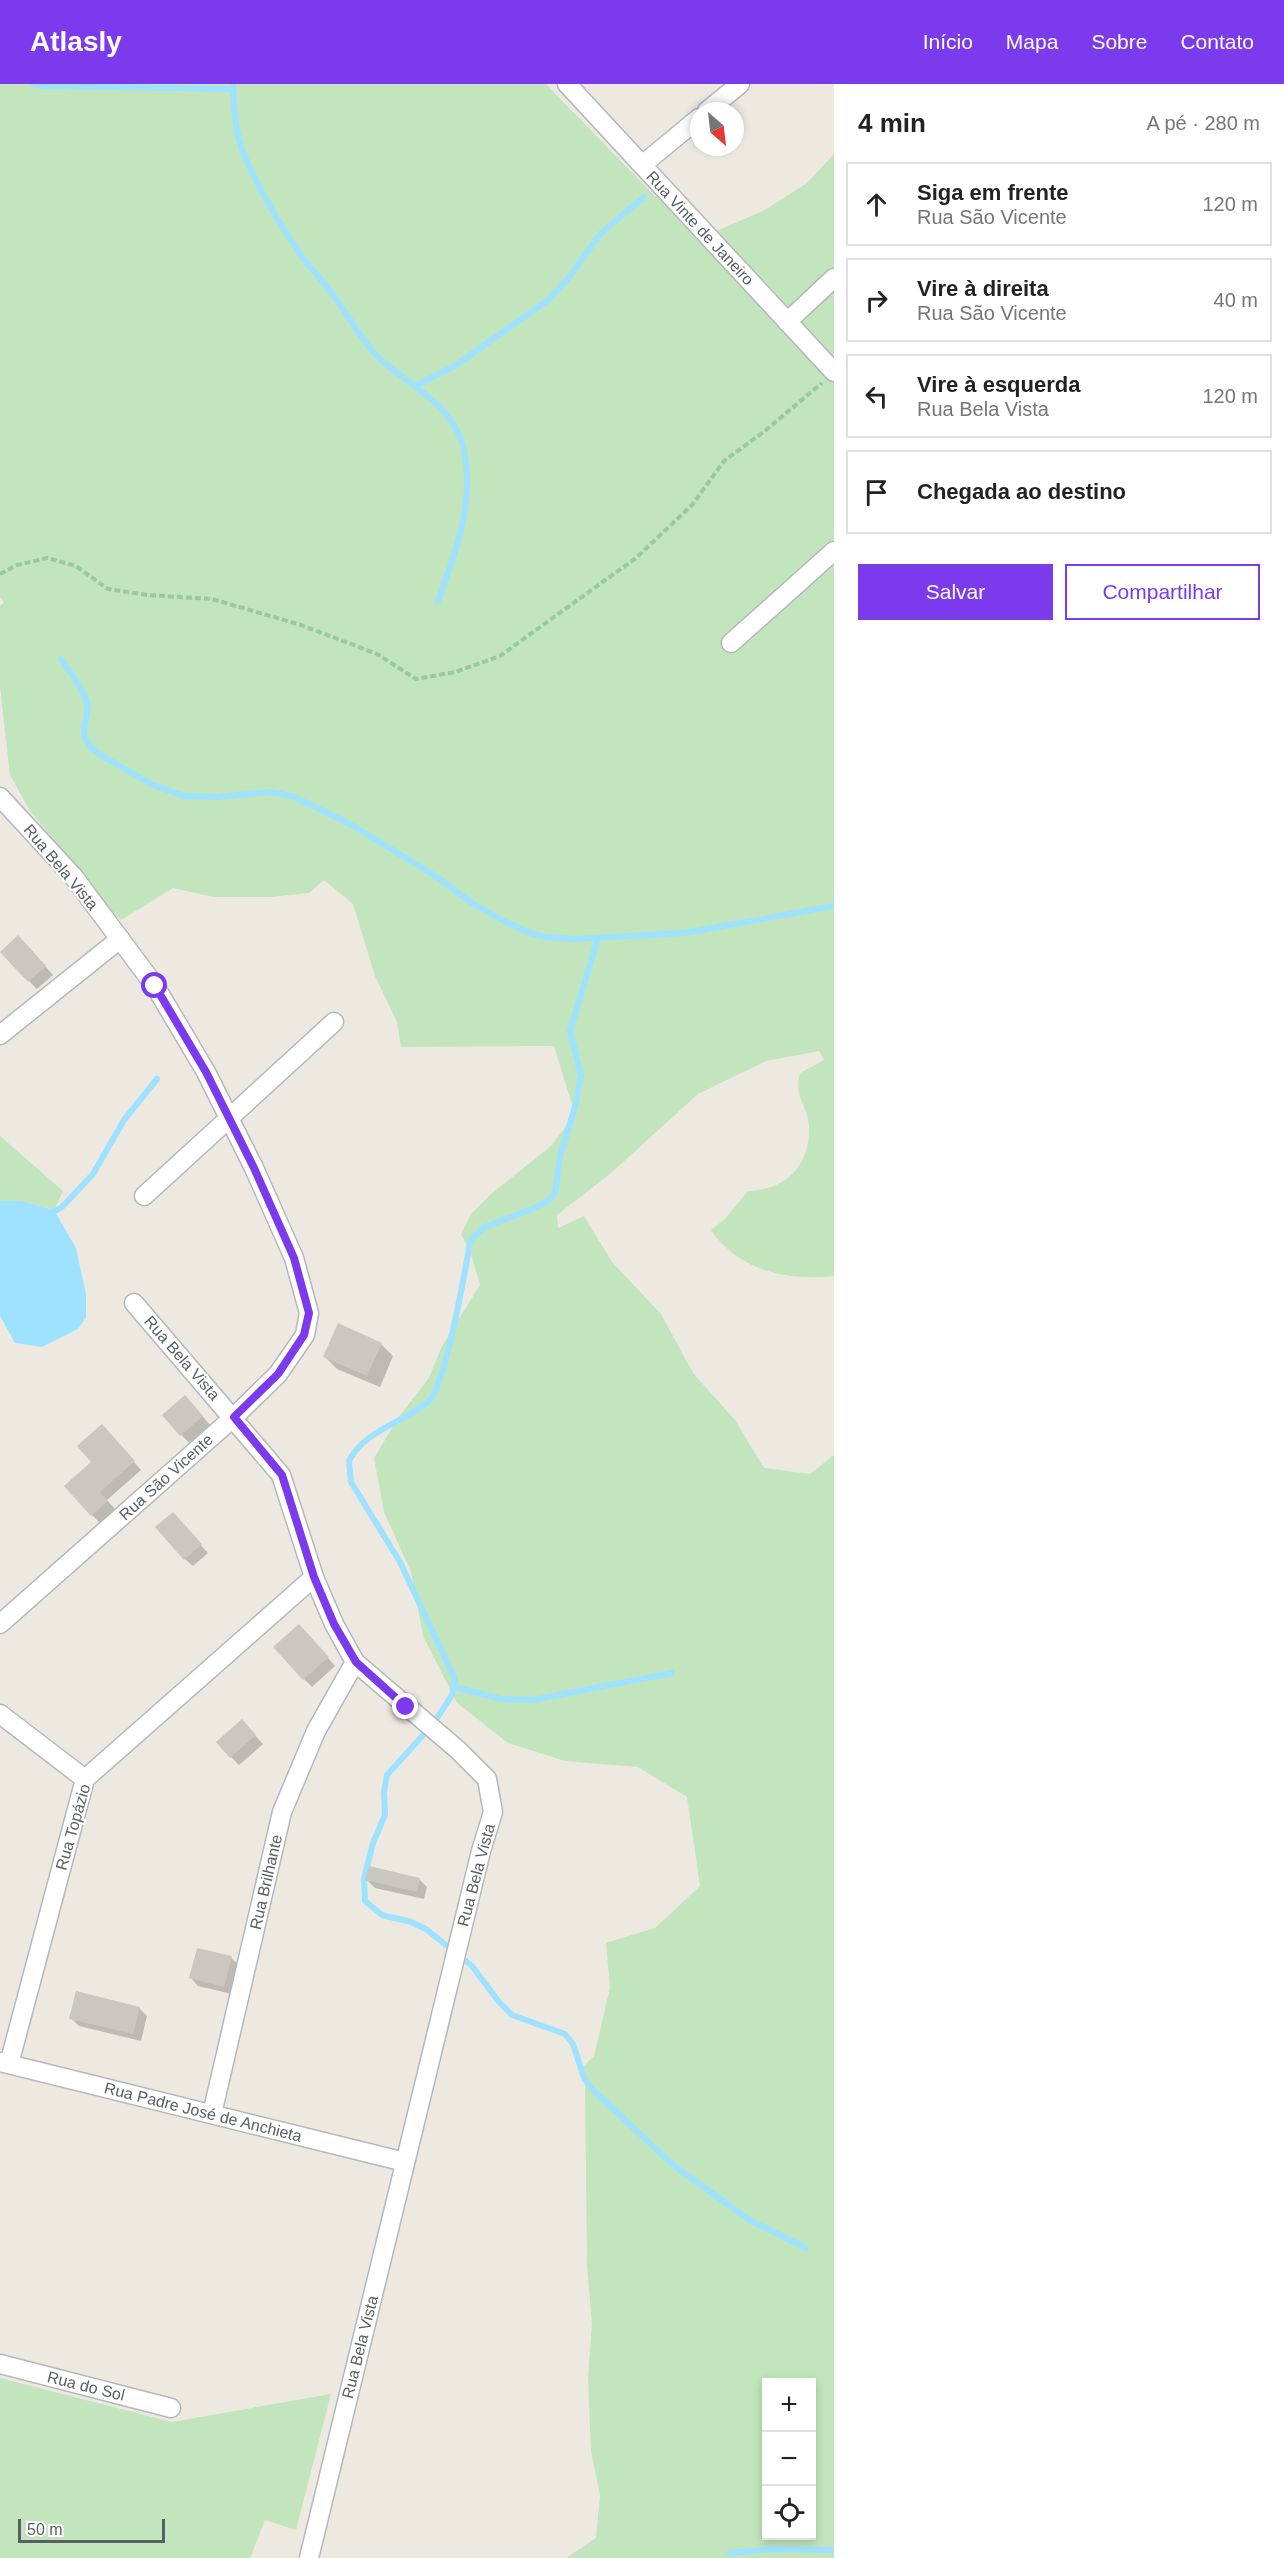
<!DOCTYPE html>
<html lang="pt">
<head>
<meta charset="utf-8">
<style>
	:root { --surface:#fff; --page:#f6f6f6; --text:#222; --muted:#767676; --line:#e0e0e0; --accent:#7c3aed }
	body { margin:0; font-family:Helvetica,sans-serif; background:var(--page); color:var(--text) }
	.controls { position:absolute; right:18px; bottom:18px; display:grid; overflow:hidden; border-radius:0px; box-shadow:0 3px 9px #0003 }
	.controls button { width:54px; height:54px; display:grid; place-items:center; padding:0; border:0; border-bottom:2px solid var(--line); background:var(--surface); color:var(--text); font:30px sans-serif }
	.compass { position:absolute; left:690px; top:18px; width:54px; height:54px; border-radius:50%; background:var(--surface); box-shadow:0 3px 9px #0003; rotate:152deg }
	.scale { position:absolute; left:18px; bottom:15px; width:147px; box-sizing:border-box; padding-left:6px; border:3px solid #5a5f62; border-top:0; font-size:16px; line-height:21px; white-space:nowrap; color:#5a5f62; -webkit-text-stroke:4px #fff; paint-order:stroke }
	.stop { position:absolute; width:18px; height:18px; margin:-14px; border:4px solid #7c3aed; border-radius:50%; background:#fff }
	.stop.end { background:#7c3aed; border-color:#fff; box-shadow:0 2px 6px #0008 }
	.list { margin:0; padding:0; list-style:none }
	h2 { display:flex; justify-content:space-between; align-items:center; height:78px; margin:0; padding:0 24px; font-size:26px }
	h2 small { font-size:20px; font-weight:400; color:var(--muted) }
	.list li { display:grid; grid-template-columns:39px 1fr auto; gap:18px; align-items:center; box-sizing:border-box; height:84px; margin:0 12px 12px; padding:0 12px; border:2px solid var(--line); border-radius:0px }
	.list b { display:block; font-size:22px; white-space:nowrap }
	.list p { margin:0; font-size:20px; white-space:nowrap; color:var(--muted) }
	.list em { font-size:20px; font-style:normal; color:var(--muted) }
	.actions { display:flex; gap:12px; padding:18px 24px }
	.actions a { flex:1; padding:14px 0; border:2px solid var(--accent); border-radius:0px; text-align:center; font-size:21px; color:var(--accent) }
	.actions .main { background:var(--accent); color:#fff }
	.icon { flex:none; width:33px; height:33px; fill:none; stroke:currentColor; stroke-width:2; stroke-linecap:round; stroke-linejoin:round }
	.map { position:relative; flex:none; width:834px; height:2474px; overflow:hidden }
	header { display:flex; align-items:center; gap:36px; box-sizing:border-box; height:84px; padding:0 30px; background:var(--accent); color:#fff }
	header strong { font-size:28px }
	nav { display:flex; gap:33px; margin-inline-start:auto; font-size:21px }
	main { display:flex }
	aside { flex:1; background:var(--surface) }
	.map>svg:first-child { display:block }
</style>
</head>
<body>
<header>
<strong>Atlasly</strong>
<nav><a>Início</a><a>Mapa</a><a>Sobre</a><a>Contato</a></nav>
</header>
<main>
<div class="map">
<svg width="834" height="2474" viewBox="0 0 834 2474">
	<rect width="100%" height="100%" fill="#ede9e1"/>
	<!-- green -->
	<g fill="#c2e5bd" fill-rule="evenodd">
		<path d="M0,0H546L650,107L705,152L765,126L807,99L834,70V1192C787,1197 739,1187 711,1146L725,1135L748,1107C786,1106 810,1082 809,1043C808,1020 793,1015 800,989L824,976L819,967L766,977L698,1010L610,1090L557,1131L558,1144L584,1132L612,1178L661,1230L693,1289L735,1336L764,1384L810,1390L834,1371V2474H566L596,2454L600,2411L591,2367L588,2294L592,2240L587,2182L585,1996L583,1983L594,1972L610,1904L606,1859L655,1844L700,1802L687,1713L638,1683L565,1677L508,1659L457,1619L423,1552L411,1488L384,1428L374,1374L400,1331L429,1294L442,1262L480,1201L470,1167L461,1150L471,1130L490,1111L552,1061L575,1030L554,962L401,963L397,938L375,892L353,820L324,796L309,809L271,813H213L173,804L121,836L90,806L81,788L30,727L10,691L0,603V522L4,518L0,514ZM766,2298H812V2452H766Z"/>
		<polygon points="0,1052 63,1107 54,1126 22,1117 0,1117"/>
		<polygon points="0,2294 172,2338 331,2310 296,2446 265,2436 250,2474 0,2474"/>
	</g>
	<!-- water -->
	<polygon fill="#9fe2ff" points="0,1117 22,1117 54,1126 76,1164 86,1210 86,1234 78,1245 42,1263 15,1259 0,1232"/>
	<!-- shadow -->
	<g fill="#0003">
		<polygon points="26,861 53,891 37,905 29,897"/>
		<polygon points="381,1260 393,1272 380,1303 337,1285 325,1273"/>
		<polygon points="193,1321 210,1341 189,1359 164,1332"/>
		<polygon points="110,1350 141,1386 107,1416 115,1425 100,1439 92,1431 94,1378"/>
		<polygon points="180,1438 208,1469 193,1482 185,1475"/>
		<polygon points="307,1550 335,1582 312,1603 304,1595"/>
		<polygon points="249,1645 263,1660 239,1681 231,1673"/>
		<polygon points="419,1795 427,1803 424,1815 375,1804 367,1796"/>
		<polygon points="231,1874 239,1881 232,1910 198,1902 191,1894"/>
		<polygon points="139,1924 147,1932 141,1957 79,1942 71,1934"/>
	</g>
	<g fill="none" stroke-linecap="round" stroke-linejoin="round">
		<!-- stream -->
		<g stroke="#9fe2ff" stroke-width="6">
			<polyline points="33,0 43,2 233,5"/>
			<path d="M233,0C234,24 235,49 244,71C260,107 281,143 303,174C310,184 319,192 326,202C345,224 357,251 377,272C407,301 452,319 463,362C476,416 456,467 438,517"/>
			<polyline points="415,302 453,283 547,217 567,196 601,149 644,113"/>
			<path d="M61,575C69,587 81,601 86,615C93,638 70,648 99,670L153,701L184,712L217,713L269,708L292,712L350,740L434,791L472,819L504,837L532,850L547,853L574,855L685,849L834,822"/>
			<path d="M598,854L570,947L581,992L575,1023L560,1072L555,1109L548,1117L532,1125L485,1143L470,1157C466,1183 445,1303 429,1317C405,1338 363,1347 349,1377L351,1398L400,1478L455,1595L452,1611L434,1639L387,1691L384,1708L385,1731L373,1759L364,1795L365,1817L382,1831L411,1838L426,1845L472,1882L499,1918L512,1931L565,1950L573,1960L584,1994L591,2004L673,2081L751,2137L806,2164"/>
			<polyline points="48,1132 63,1122 93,1090 124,1036 157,995"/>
			<polyline points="455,1603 501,1615 533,1616 672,1589"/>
			<polyline points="730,2469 774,2465 834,2466"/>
		</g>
	</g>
	<!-- building -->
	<g fill="#cac6c0">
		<polygon points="18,851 46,882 28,898 0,868"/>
		<polygon points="338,1239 382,1259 367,1292 323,1273"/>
		<polygon points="185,1311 203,1332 180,1352 162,1331"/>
		<polygon points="102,1340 135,1377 100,1408 108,1417 91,1432 64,1402 91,1378 77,1362"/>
		<polygon points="173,1428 202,1460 184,1476 155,1443"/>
		<polygon points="299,1540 329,1573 303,1596 273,1563"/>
		<polygon points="242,1635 256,1651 230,1674 216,1658"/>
		<polygon points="369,1782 420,1794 417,1808 365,1796"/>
		<polygon points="197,1864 232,1872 224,1903 189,1894"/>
		<polygon points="76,1907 140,1923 133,1950 69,1935"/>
	</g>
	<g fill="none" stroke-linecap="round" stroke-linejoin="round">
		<!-- street casing -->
		<g stroke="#b4b8bc" stroke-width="21">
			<g id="street">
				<polyline points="567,0 834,288"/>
				<polyline points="707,27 740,0"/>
				<polyline points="642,81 699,34"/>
				<polyline points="787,238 834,194"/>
				<polyline points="731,559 834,467"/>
				<polyline points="0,713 73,792 155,902 206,988 254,1084 294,1174 309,1229 305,1251 278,1290 234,1333 0,1540"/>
				<polyline points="0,951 120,855"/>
				<polyline points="144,1112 334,938"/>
				<polyline points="134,1219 281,1391 314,1493 334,1540 355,1578 458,1666 487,1695 493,1728 481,1767 309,2474"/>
				<polyline points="0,1630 85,1695"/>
				<polyline points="0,1978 405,2078"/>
				<polyline points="9,1980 85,1695 314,1493"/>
				<polyline points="212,2030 282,1728 316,1647 355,1578"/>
				<polyline points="0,2280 171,2324"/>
			</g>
		</g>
		<!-- path -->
		<polyline stroke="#98c99f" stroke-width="4" stroke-dasharray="6 3" stroke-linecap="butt" points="0,490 17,481 47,474 76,482 108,505 147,511 212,515 301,541 377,570 416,595 455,588 500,572 636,474 692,421 724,377 766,346 822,299"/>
		<!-- street -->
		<use href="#street" stroke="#fff" stroke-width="18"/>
	</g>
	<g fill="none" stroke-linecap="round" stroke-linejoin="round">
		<!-- route -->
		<polyline stroke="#7c3aed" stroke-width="8" points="155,902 206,988 254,1084 294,1174 309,1229 304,1251 278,1290 234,1333 282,1391 314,1493 334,1540 356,1578 406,1623"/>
	</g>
	<g text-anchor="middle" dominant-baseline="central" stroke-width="4.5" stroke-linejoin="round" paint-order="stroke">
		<!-- street labels -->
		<g font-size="16" fill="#5a5f62" stroke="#fff">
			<text transform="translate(700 144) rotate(47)">Rua Vinte de Janeiro</text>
			<text transform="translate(61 783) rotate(50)">Rua Bela Vista</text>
			<text transform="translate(182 1274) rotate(49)">Rua Bela Vista</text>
			<text transform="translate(166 1393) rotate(-42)">Rua São Vicente</text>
			<text transform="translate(73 1743) rotate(-74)">Rua Topázio</text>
			<text transform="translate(476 1791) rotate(-75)">Rua Bela Vista</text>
			<text transform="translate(266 1798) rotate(-77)">Rua Brilhante</text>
			<text transform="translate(203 2028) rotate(14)">Rua Padre José de Anchieta</text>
			<text transform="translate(360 2263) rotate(-76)">Rua Bela Vista</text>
			<text transform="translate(86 2302) rotate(14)">Rua do Sol</text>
		</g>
	</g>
</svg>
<div class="controls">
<button>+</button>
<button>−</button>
<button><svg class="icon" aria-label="locate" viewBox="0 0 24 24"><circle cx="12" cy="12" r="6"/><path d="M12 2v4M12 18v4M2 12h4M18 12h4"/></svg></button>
</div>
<svg class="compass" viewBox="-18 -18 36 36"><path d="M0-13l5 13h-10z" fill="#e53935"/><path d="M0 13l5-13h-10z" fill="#767676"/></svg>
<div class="scale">50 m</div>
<div class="stop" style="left:155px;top:902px"></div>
<div class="stop end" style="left:406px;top:1623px"></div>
</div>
<aside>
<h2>4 min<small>A pé · 280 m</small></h2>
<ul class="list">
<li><svg class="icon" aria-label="ahead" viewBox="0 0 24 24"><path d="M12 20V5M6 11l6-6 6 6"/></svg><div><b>Siga em frente</b><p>Rua São Vicente</p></div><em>120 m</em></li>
<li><svg class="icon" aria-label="right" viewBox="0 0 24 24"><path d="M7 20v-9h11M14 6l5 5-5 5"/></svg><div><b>Vire à direita</b><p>Rua São Vicente</p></div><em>40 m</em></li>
<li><svg class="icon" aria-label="left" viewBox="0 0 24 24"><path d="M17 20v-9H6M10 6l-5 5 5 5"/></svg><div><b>Vire à esquerda</b><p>Rua Bela Vista</p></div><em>120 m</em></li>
<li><svg class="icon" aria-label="arrive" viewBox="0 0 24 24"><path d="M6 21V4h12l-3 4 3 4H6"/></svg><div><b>Chegada ao destino</b></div></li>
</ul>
<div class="actions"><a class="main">Salvar</a><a>Compartilhar</a></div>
</aside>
</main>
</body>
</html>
